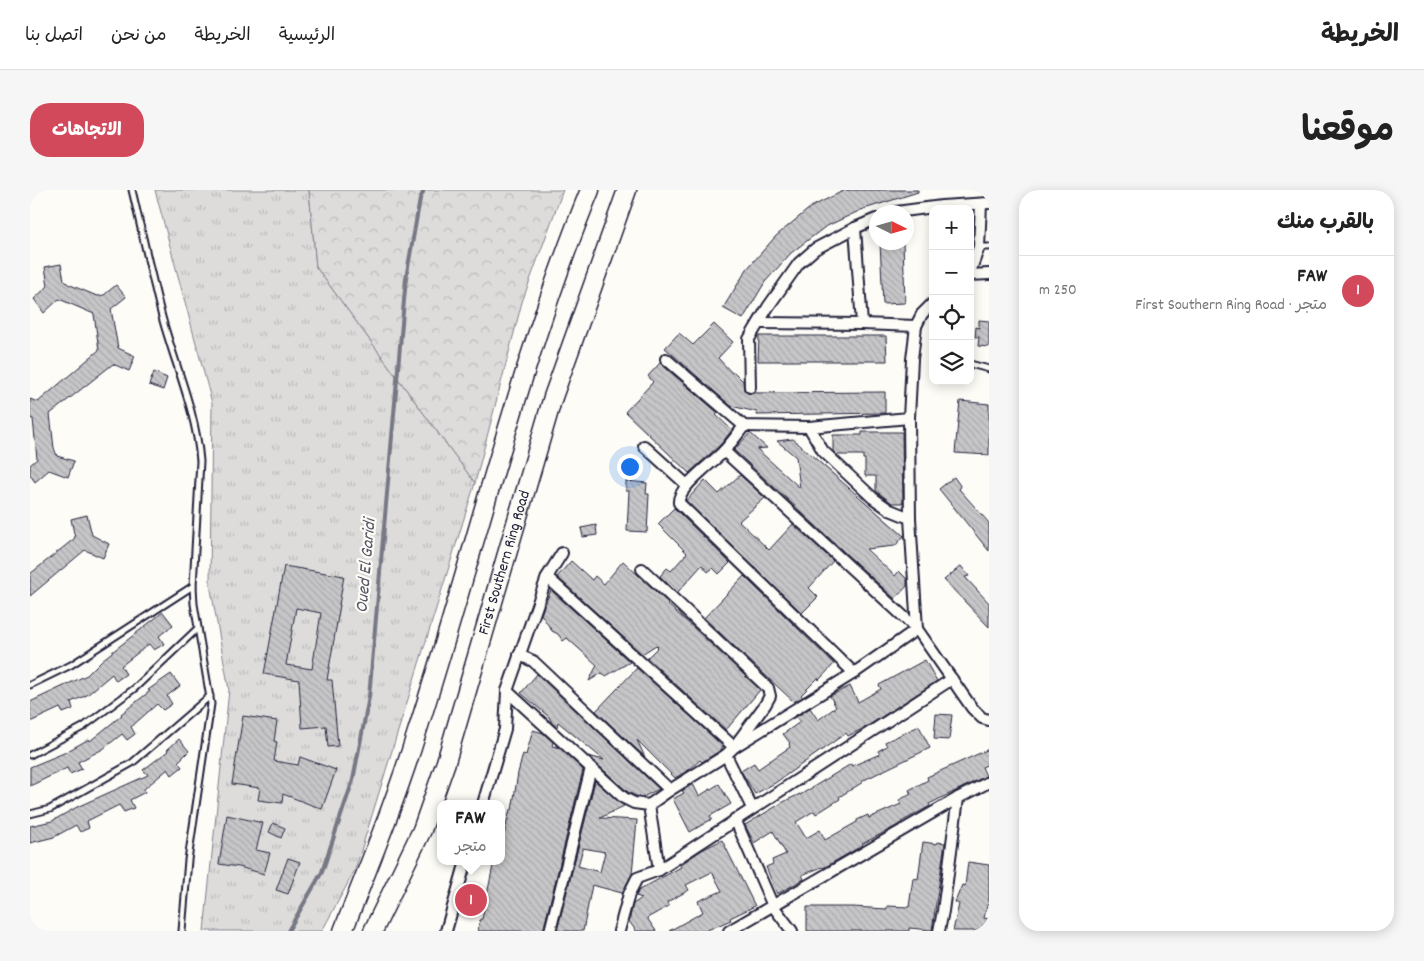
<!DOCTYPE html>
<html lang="ar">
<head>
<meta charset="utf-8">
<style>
	:root { --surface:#fff; --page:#f6f6f6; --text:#222; --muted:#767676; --line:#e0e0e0; --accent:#d1495b }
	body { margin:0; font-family:Dekko,"Playpen Sans Arabic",sans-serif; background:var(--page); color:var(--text); direction:rtl }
	.controls { position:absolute; right:15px; top:15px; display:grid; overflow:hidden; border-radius:10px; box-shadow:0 2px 12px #0003 }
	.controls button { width:45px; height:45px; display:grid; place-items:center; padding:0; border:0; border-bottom:1px solid var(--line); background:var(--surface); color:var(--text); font:25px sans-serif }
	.compass { position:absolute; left:839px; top:15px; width:45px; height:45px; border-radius:50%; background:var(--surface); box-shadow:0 2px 12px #0003; rotate:95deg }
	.you { position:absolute; left:599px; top:276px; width:18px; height:18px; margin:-12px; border:4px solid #fff; border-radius:50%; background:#1a73e8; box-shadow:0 0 0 8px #1a73e833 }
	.badge { display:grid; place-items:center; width:32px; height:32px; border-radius:50%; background:var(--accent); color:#fff; font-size:16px; font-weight:700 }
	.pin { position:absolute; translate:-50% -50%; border:2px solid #fff; box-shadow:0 1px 5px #0006 }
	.popup { position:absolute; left:407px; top:610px; width:68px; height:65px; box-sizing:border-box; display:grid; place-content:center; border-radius:10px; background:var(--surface); filter:drop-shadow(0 1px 4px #0005); font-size:16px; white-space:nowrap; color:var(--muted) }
	.popup b { font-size:19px; color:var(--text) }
	.popup::after { content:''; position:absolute; left:50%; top:100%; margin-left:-10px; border:10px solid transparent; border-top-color:var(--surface) }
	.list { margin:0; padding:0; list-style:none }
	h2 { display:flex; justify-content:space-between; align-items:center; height:65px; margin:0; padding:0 20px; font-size:21px }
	h2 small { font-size:16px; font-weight:400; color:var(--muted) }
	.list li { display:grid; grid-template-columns:32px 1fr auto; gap:15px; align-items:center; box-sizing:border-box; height:70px; padding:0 20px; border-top:1px solid var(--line) }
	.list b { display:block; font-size:19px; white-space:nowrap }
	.list p { margin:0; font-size:16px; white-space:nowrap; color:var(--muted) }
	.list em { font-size:16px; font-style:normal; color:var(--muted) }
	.icon { flex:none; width:28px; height:28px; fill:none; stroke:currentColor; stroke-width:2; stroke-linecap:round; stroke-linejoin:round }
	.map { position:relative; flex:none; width:959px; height:741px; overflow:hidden; direction:ltr; border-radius:20px }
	header { display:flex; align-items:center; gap:30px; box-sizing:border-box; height:70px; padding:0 25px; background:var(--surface); border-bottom:1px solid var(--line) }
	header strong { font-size:24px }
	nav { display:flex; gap:28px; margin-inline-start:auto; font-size:18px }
	.intro { display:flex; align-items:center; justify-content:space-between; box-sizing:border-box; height:120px; padding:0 30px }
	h1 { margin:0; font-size:35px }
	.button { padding:12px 22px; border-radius:20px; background:var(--accent); color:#fff; font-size:18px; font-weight:700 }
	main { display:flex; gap:30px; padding:0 30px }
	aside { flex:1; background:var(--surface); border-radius:20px; box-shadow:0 2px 12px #0003 }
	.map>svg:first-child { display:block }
</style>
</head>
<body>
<header>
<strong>الخريطة</strong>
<nav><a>الرئيسية</a><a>الخريطة</a><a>من نحن</a><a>اتصل بنا</a></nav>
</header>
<div class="intro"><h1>موقعنا</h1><a class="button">الاتجاهات</a></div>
<main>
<aside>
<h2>بالقرب منك<small></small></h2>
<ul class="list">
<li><span class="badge">1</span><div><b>FAW</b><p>متجر · First Southern Ring Road</p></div><em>250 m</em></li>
</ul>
</aside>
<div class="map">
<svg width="959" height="741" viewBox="0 0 959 741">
	<defs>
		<pattern id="grass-tufts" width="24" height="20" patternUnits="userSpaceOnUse" patternTransform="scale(1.25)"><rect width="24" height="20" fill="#dddcdb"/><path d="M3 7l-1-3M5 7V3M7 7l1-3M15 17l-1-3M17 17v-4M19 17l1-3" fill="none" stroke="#bdbcbd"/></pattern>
		<pattern id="forest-crowns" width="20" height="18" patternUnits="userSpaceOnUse" patternTransform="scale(1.25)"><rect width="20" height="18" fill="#dddcdb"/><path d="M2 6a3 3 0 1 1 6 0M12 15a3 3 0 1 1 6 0" fill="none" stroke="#bdbcbd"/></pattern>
		<pattern id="building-back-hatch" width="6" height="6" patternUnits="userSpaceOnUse" patternTransform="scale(1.25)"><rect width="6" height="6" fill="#c6c6c8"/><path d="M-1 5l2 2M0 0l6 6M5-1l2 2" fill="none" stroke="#aaaaad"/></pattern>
	</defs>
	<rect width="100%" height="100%" fill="#fdfcf7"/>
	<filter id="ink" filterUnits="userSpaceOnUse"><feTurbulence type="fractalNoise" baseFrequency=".02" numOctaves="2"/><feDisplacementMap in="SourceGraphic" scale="10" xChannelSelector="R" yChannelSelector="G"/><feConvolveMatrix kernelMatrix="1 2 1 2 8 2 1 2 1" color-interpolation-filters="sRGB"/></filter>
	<g filter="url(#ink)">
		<!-- grass -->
		<polygon fill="url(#grass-tufts)" stroke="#807f8b" points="125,0 279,0 286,77 445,293 325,680 292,741 174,741 199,500 180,394 182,213"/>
		<!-- forest -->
		<polygon fill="url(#forest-crowns)" stroke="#807f8b" points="279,0 533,0 492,112 445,293 286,77"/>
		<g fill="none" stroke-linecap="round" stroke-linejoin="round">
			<!-- stream -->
			<polyline stroke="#787885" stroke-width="4" points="258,741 292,682 323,590 339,507 376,88 390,9 394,0"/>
		</g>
		<!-- building -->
		<g fill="url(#building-back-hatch)" stroke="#22223b" fill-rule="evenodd">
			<polygon points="815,0 888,0 888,2 831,20 795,37 761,63 735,92 713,129 693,118 717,79 746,46 781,17"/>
			<polygon points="850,52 873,52 875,113 853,114"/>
			<polygon points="31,74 34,90 38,94 67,106 74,105 86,95 96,107 81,119 88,158 105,166 99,181 83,174 20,224 24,258 27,266 44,271 38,287 19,280 5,292 0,285 0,275 7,269 3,229 0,228 0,209 8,212 69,160 64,124 29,109 14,123 4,109 18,96 15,77"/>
			<polygon points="949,130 959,131 959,157 948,156 949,147 945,147 946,137 949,138"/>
			<polygon points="684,134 703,152 688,168 702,183 704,182 713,191 714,200 717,203 855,202 855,223 727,225 727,222 701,216 635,158 649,143 663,155"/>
			<polygon points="729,146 856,146 857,171 728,171"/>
			<polygon points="630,173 688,223 686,225 702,240 691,254 659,283 595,222 623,192 618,186"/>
			<polygon points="124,182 137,188 133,200 119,195"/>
			<polygon points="930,211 959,214 959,265 925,263"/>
			<polygon points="832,242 872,242 873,313 862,313 846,301 846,286 835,286 835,269 833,269 833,265 807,265 803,261 803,245 832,245"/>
			<polygon points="720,243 737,258 727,259 770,298 766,267 747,251 763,249 874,346 865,356 836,359 865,386 869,381 877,389 877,396 865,409 704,260"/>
			<polygon points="710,285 735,308 709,331 739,360 763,334 803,371 779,398 788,407 772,423 656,311 675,290 689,304"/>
			<polygon points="924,287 931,297 929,299 959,333 959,361 909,299"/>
			<polygon points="596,291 617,293 616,304 619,304 617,342 597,341 599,301 596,301"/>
			<polygon points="644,318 700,373 689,384 683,378 678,382 672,375 647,403 630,386 637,378 641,381 657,363 628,334"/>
			<polygon points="57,325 62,345 79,354 73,368 55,360 0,406 0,384 45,348 41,329"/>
			<polygon points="566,335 567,345 553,347 551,338"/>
			<polygon points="541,371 562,390 565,386 574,394 593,371 638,413 637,414 664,438 730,500 696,540 617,468 628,457 626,455 612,464 527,387"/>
			<path d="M254,376L314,386L309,415H310L297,490H302L308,556L298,557L296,536L272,538L269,490L234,484ZM266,418L291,423L282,479L256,475Z"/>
			<polygon points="931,376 939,386 935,387 959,413 959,437 914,390"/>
			<polygon points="714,386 804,474 789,490 788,488 771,505 773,507 764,512 674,428"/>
			<polygon points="521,400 600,472 576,486 572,483 559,491 567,475 537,448 533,451 528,444 522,441 511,424"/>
			<polygon points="133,422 143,435 129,446 134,454 124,460 119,454 91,476 96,484 86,491 82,484 57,505 41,512 43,519 33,523 30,518 0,532 0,512 57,485 72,470"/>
			<polygon points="895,470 907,491 836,537 818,546 816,543 745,593 725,604 711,581 724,573 728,579 760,557 759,554 760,553 753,544 770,532 766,527 780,518 788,530 806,517 800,506 820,496 828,512 851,499 849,495"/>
			<polygon points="607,478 693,556 691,560 672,572 670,570 660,579 645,588 607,550 615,567 566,521"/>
			<polygon points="141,484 150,496 137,506 142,514 133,520 127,514 101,537 105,544 97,550 92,544 73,559 48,572 52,579 40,584 37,578 0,596 0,577 34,563 59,549 60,551 92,525 91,524 120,501 118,500"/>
			<polygon points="507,484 629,599 613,607 606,606 598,602 558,566 574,570 528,532 527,537 522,533 519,527 491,503"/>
			<polygon points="906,524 922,525 919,550 904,549"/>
			<polygon points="213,526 247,531 244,551 247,552 244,571 268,575 270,567 306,580 292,619 253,604 252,613 228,610 230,598 202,594"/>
			<polygon points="889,536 900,558 832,591 833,592 809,607 810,609 786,624 784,621 766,632 776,648 790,640 795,650 827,632 827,630 838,625 839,628 871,614 869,610 881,604 879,600 898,590 897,587 959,559 959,574 952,577 956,586 899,614 900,616 871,632 872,633 832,654 833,655 795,677 792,678 792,677 772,685 774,689 747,704 736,677 743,674 742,670 756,664 743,641 724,653 715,635 755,611 770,604 770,605 821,574 822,576 850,564 848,561 857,556 855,552"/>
			<polygon points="503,540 513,543 523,552 522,556 530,558 553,580 513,741 448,741 450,729 452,729 464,671 471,671 471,656 480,620 482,620 488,583 493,564 496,565"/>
			<polygon points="149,549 159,561 148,572 152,577 142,585 138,579 114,599 115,602 100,610 104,618 94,622 89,615 57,631 59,638 50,642 46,635 24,647 0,653 0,636 22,631 47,617 118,585 113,580 138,561 137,560"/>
			<path d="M565,591L594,616L570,628L607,630L602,684L592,703L562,695L553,741H527ZM553,658L575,662L570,682L548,676Z"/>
			<polygon points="663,594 669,606 689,594 701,614 680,626 682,629 660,642 643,609 654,603 652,601"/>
			<polygon points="197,625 233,633 226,660 240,663 234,684 209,677 189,674"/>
			<polygon points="243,633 255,638 251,648 239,642"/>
			<polygon points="692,650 725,716 700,728 701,730 675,741 639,741 673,722 668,711 692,701 682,682 656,695 659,700 637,712 639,716 617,728 626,741 606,741 599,731 601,729 600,727 603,714 612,708 606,706 609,700 651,677 650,675 672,660"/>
			<polygon points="893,652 907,654 907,652 915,653 902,740 879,738 879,741 777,741 777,717 823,717 857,719 857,716 879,717 883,688 888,689"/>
			<polygon points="258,668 270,672 258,704 246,700"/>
			<polygon points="938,672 959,675 959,708 954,728 959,729 959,741 923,741 929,714 925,712 932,695 935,696"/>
		</g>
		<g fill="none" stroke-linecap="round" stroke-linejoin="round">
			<!-- lane casing -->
			<g stroke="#22223b" stroke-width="9">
				<g id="lane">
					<path d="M102,0C112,42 121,85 132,127C145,175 166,221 170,271L163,396L164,414L181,514L158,670L152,741"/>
					<polyline points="949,57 959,57"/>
					<polyline points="940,174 959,179"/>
					<polyline points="0,495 41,475 163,396"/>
					<polyline points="0,565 53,537 105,498 168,438"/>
					<polyline points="0,624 20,619 102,573 180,506"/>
				</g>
			</g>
			<!-- street casing -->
			<g stroke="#22223b" stroke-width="14">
				<g id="street">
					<polyline points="866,22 912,16 959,13"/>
					<polyline points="846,29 825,38 832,134 886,136"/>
					<polyline points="940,82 949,57 951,14"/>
					<polyline points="940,85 959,84"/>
					<polyline points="903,113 892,124 886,136 882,169 879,228 880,328 887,439 942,518 952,528 959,530"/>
					<polyline points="729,133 832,134"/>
					<polyline points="636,169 714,236 779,237 879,228"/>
					<polyline points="720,197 719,149 738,117 769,73 785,59 825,38"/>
					<path d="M714,236C708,244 701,253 694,261C683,273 647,297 649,313L824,483"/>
					<polyline points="779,237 793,261 843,308 860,320 880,328"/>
					<polyline points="614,256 657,295"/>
					<polyline points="517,387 704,557 735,515 740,506 738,498 612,379"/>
					<polyline points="489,465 503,471 640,600"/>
					<polyline points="477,501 594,608 604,613 619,615 640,600 696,565 704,557 824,483 887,439 694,261"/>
					<polyline points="696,565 722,618"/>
					<polyline points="453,614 475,539 477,501 517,387 532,363"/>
					<polyline points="619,615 629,680"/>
					<polyline points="705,629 743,716 762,741"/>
					<polyline points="416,741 436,671"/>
					<polyline points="520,741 561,578"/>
					<polyline points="589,741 599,704 607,688 629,680 922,489"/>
					<polyline points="699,741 928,608 959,592"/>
					<polyline points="909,741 913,721 928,608"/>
				</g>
			</g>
			<!-- highway casing -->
			<g stroke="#22223b" stroke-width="21">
				<g id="highway">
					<path d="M313,741C339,675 366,610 387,542C445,362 488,176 560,0"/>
					<path id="s1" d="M343,741L392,640L416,572L523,207L597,0"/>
				</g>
			</g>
			<!-- lane -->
			<use href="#lane" stroke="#fdfcf7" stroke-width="5"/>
			<!-- street -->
			<use href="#street" stroke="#fdfcf7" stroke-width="10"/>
			<!-- highway -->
			<use href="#highway" stroke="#fdfcf7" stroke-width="18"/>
		</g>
	</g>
	<g text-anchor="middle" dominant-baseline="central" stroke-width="4.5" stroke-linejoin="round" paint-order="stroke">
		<!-- street labels -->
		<g font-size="16" fill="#22223b" stroke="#fdfcf7">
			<text stroke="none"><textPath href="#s1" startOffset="392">First Southern Ring Road</textPath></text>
		</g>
		<!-- water labels -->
		<g font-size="18" font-style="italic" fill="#545466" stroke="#fdfcf7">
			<text transform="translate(337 376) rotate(-85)">Oued El Garidi</text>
		</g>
	</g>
</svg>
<div class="controls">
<button>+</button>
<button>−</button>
<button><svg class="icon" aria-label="locate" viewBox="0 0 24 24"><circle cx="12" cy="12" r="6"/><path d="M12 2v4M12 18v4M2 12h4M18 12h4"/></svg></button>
<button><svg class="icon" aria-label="layers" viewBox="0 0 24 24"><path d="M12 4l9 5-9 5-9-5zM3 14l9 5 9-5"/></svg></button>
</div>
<svg class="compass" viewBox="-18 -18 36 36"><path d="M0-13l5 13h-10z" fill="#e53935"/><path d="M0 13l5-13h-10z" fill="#767676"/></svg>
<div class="you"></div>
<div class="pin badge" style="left:441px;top:710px">1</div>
<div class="popup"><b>FAW</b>متجر</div>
</div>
</main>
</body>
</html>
